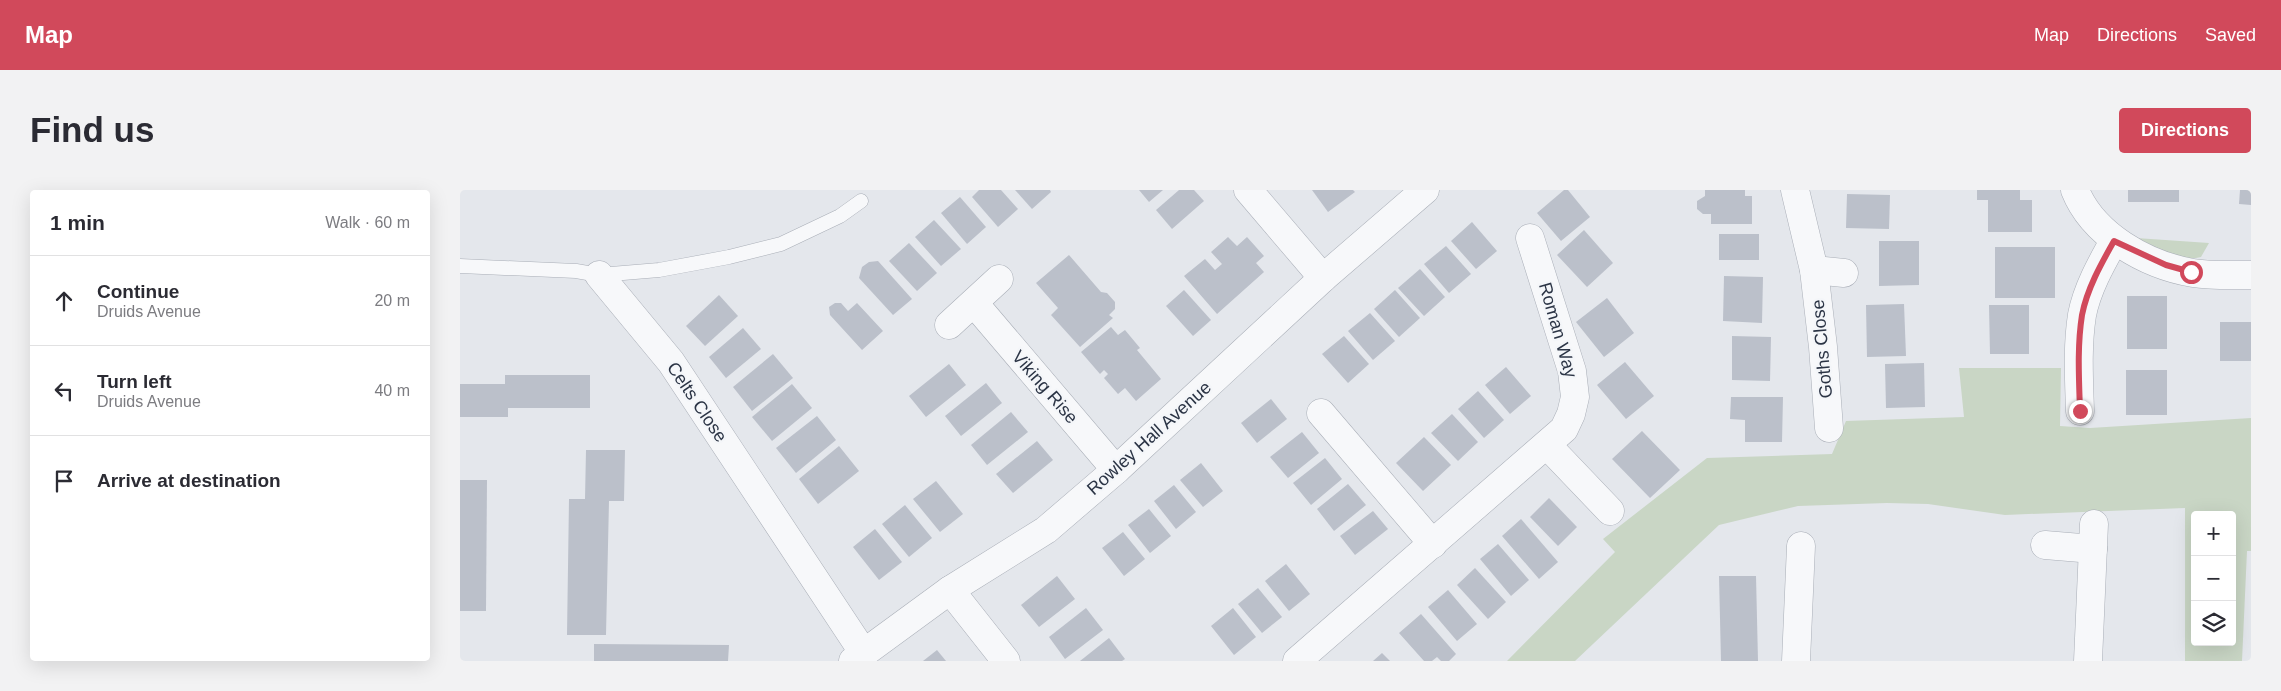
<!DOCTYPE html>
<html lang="en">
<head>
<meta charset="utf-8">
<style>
	:root { --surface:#fff; --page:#f2f2f3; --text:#2b2b33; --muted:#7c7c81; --line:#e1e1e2; --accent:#d1495b }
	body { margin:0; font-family:Helvetica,sans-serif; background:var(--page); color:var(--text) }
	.controls { position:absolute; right:15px; bottom:15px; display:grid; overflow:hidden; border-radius:5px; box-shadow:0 5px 20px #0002 }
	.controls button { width:45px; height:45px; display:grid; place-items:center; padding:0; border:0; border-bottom:1px solid var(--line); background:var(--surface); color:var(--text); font:25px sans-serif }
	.stop { position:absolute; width:15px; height:15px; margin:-11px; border:4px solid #d1495b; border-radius:50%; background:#fff }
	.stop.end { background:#d1495b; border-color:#fff; box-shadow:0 1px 5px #0008 }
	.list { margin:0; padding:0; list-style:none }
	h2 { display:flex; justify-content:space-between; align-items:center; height:65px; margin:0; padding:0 20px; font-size:21px }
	h2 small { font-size:16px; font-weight:400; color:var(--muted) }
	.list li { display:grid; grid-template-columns:32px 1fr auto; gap:15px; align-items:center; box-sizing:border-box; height:90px; padding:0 20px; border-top:1px solid var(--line) }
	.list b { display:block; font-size:19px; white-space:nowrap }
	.list p { margin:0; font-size:16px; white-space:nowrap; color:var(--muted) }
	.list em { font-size:16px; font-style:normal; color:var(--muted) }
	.icon { flex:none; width:28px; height:28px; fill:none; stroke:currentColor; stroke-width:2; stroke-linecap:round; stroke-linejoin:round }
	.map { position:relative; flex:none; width:1791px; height:471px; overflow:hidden; border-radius:5px }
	header { display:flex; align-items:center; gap:30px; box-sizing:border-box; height:70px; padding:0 25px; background:var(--accent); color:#fff }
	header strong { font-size:24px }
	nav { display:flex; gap:28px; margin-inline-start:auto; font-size:18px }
	.intro { display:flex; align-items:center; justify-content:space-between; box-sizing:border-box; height:120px; padding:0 30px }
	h1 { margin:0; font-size:35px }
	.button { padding:12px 22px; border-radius:5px; background:var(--accent); color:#fff; font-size:18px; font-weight:700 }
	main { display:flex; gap:30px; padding:0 30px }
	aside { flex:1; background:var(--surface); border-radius:5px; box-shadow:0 5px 20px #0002 }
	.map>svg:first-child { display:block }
</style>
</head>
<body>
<header>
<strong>Map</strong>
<nav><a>Map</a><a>Directions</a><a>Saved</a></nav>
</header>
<div class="intro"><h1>Find us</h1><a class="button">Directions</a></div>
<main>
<aside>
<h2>1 min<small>Walk · 60 m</small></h2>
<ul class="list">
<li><svg class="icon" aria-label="ahead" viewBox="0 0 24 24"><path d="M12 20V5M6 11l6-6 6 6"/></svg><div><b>Continue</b><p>Druids Avenue</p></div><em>20 m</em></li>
<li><svg class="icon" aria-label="left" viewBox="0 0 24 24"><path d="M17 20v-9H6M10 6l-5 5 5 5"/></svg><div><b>Turn left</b><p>Druids Avenue</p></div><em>40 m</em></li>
<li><svg class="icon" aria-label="arrive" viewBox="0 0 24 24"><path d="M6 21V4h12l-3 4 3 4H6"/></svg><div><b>Arrive at destination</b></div></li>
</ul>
</aside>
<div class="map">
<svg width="1791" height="471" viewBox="0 0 1791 471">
	<rect width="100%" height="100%" fill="#e4e7ec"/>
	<!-- green -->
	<g fill="#c9d6c5" fill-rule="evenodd">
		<path d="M1676,48L1749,53L1741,67C1719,73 1695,57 1676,48Z"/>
		<path d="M1499,178H1601L1600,236L1630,238L1791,228V361H1787L1782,471H1725V318L1545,325L1468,314L1427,313L1338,316L1259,335L1115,471H1047L1155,362L1143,349L1247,268L1372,264L1386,231L1504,227ZM1735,325H1772V452H1735Z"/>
	</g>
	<!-- building -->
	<g fill="#bbc0ca">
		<polygon points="519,0 541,0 558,19 538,37 512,7"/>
		<polygon points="555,0 590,0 591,2 572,19"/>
		<polygon points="679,0 703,0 689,12"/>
		<polygon points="719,0 734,0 744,11 712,39 696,20"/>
		<polygon points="852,0 893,0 895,2 868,22"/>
		<polygon points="1104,0 1108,0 1130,27 1101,51 1077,23"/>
		<polygon points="1245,0 1285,0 1285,6 1292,6 1292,34 1251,34 1251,24 1243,24 1237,19 1237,11 1245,6"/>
		<polygon points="1517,0 1560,0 1560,10 1572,10 1572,42 1528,42 1528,10 1517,10"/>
		<rect x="1668" y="0" width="51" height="12"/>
		<polygon points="1780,0 1791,0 1791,15 1779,14"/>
		<polygon points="1387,4 1430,5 1429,39 1386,38"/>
		<polygon points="500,7 526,37 507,54 481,23"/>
		<polygon points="474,30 501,59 481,76 455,47"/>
		<polygon points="1012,32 1037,61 1016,79 991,51"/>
		<polygon points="1124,40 1153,73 1127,97 1097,65"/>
		<rect x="1259" y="44" width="40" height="26"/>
		<polygon points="768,47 777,56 787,47 804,66 796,73 804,82 757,124 724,86 745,69 755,80 762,74 751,62"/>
		<polygon points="1419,51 1459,51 1459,95 1419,96"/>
		<polygon points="449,53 477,83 457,101 429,71"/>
		<polygon points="986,56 1011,84 989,103 964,74"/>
		<rect x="1535" y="57" width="60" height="51"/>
		<polygon points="609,65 641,102 647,103 655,112 655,119 649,125 653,128 620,157 591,125 598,118 576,93"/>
		<polygon points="418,71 452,109 433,125 399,88 402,77 409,72"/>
		<polygon points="960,79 985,107 964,126 938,98"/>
		<polygon points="1264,86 1303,87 1302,133 1263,131"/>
		<polygon points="724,100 751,130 733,146 706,116"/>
		<polygon points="935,100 960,128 939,147 914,119"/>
		<polygon points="259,105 278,126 245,156 226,136"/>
		<rect x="1667" y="106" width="40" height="53"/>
		<polygon points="1147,108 1174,143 1144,167 1116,132"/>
		<polygon points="375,113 381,113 388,121 397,113 423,141 402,160 370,125 369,117"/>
		<polygon points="1444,114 1446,166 1407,167 1406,115"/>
		<polygon points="1529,115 1569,115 1569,164 1530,164"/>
		<polygon points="910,123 935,151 913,170 888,141"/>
		<rect x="1760" y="132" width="31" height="39"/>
		<polygon points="651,137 658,145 665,140 680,158 677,160 701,189 676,211 665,198 658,204 644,188 648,184 644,180 640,184 621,162"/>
		<polygon points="283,138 301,159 266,188 249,167"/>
		<polygon points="884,146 909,174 888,193 862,164"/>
		<polygon points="1272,146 1311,147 1310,191 1272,190"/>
		<polygon points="313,164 333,188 292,221 273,197"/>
		<polygon points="1165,172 1194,206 1166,229 1137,195"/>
		<polygon points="1464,173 1465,217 1426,218 1425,174"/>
		<polygon points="489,174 506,195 466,227 449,206"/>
		<polygon points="1046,177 1071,206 1050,224 1025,195"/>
		<rect x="1666" y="180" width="41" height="45"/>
		<polygon points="45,185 130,185 130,218 48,218 48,227 0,227 0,194 45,194"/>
		<polygon points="526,193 542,213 501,246 485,226"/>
		<polygon points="332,194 352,218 312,251 292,227"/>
		<polygon points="1018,201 1044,230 1024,248 998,219"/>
		<polygon points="1271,207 1323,207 1322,252 1285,252 1285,230 1270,229"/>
		<polygon points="811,209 827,229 797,253 781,233"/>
		<polygon points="551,222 568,242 527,275 511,255"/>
		<polygon points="992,224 1018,252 998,271 971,243"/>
		<polygon points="357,226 376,250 336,283 316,258"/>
		<polygon points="1182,241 1220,280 1190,308 1152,269"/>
		<polygon points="842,242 859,263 828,288 810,267"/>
		<polygon points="964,247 991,275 963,301 936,273"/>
		<polygon points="577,251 593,270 553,303 536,284"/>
		<polygon points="379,256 399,281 358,314 339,289"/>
		<polygon points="126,260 165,260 164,311 149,311 146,445 107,445 109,309 125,309"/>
		<polygon points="865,268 882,289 851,315 833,293"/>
		<polygon points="741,273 763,301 743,317 720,290"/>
		<polygon points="0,290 27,290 26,421 0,421"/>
		<polygon points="476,291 503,324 480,342 453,309"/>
		<polygon points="888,294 906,315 874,341 857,319"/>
		<polygon points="714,295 736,322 716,339 694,311"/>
		<polygon points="1089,308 1117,337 1098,356 1070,327"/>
		<polygon points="445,315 472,348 449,367 422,334"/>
		<polygon points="689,319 711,346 690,363 668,335"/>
		<polygon points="913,321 928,339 895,365 880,346"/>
		<polygon points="1061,329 1098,372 1079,389 1042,346"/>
		<polygon points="415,339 442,372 419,390 393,357"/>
		<polygon points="663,342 685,369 664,386 642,358"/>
		<polygon points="1038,354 1069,390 1051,406 1020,369"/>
		<polygon points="826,374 850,404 829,421 805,391"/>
		<polygon points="1015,378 1046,412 1028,429 997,395"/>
		<polygon points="597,386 615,409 579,437 561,415"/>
		<polygon points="1259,386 1296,386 1298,471 1261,471"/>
		<polygon points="798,398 822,427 802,443 778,414"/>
		<polygon points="988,400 1017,434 997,451 968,417"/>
		<polygon points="626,418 643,440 605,469 589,447"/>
		<polygon points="773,418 796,447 774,465 751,436"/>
		<polygon points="961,424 996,464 989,471 981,471 977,467 972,471 964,471 939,443"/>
		<polygon points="649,448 665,469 662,471 620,471"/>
		<polygon points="134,454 269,455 268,471 134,471"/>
		<polygon points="477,460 486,471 463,471"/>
		<polygon points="922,463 930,471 913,471"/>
	</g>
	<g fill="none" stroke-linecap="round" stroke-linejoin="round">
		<!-- service casing -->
		<g stroke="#a9aeb7" stroke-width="15">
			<polyline id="service" points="0,76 116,81 139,85 199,80 269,67 321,54 380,26 401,11"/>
		</g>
		<!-- minor casing -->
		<g stroke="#a9aeb7" stroke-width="29">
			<g id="minor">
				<polyline points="788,0 863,88"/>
				<polyline points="1335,0 1354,80 1363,157 1369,238"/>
				<path d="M1615,0C1633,45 1686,75 1733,83C1752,86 1772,85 1791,85"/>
				<polyline points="1354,80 1384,83"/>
				<polyline points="139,85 211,172 403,462"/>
				<polyline points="514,113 656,280"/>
				<polyline points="489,135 539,89"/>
				<path d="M1620,221C1619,189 1617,157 1622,125C1627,99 1641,74 1654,51"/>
				<polyline points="861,223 973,354"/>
				<polyline points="1087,255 1150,321"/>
				<polyline points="1585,355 1633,359"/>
				<polyline points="490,400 546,471"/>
				<polyline points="393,471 490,400 586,340 656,280 863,88 965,0"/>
				<polyline points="837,471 1104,239 1111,224 1115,207 1112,181 1070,48"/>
				<polyline points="1336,471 1341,356"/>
				<polyline points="1628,471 1634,334"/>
			</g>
		</g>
		<!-- service -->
		<use href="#service" stroke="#f7f8fa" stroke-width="14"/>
		<!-- minor -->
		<use href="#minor" stroke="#f7f8fa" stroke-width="28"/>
	</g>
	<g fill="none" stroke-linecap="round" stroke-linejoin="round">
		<!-- route -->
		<path stroke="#d1495b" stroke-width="6" d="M1620,221C1619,189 1617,157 1622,125C1627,99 1641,74 1654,51L1706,75L1731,82"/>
	</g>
	<g text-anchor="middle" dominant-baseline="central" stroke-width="4.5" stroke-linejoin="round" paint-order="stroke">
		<!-- street labels -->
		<g font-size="18" fill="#2b3445" stroke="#f4f6f9">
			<text transform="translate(1098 140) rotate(74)">Roman Way</text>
			<text transform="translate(1362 159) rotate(-95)">Goths Close</text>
			<text transform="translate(585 197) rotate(49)">Viking Rise</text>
			<text transform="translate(237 212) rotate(56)">Celts Close</text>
			<text transform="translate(689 248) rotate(-42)">Rowley Hall Avenue</text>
		</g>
	</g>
</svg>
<div class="controls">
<button>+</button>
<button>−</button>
<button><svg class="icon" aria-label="layers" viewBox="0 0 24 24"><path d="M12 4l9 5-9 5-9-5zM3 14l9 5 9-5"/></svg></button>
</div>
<div class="stop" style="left:1731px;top:82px"></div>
<div class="stop end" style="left:1620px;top:221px"></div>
</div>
</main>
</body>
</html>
